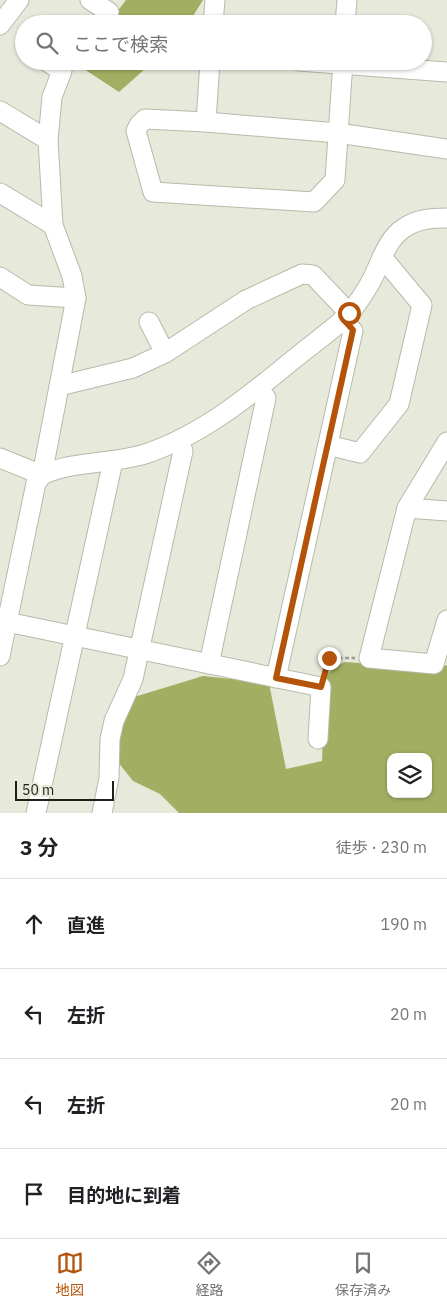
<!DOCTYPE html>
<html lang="ja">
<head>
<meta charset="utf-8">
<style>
	:root { --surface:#fff; --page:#f2f2f2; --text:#202124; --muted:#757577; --line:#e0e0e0; --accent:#b45309 }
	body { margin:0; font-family:"IBM Plex Sans","Noto Sans JP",sans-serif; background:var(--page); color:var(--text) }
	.controls { position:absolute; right:15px; bottom:15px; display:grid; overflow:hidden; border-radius:10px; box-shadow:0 1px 4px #0004 }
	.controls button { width:45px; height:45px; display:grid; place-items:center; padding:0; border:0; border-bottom:1px solid var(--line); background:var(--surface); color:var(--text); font:25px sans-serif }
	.scale { position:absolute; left:15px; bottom:12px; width:99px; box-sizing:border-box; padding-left:5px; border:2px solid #1e1f1a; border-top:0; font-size:14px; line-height:18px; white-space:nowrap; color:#1e1f1a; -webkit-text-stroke:4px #e7eadb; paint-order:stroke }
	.stop { position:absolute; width:15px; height:15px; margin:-11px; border:4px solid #b45309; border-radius:50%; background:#fff }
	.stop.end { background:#b45309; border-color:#fff; box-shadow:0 1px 5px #0008 }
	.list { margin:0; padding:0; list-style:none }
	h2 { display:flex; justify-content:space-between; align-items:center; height:65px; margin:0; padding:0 20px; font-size:21px }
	h2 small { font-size:16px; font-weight:400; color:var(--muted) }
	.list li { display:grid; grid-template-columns:32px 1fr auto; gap:15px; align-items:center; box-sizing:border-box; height:90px; padding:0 20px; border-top:1px solid var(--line) }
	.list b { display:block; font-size:19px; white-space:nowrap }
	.list em { font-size:16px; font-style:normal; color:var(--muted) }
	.icon { flex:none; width:28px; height:28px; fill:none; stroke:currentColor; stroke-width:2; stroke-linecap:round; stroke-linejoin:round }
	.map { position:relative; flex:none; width:447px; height:813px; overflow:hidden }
	.search { position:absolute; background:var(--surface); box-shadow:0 1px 4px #0004; left:15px; right:15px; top:15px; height:55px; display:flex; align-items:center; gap:12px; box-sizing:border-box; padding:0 18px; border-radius:28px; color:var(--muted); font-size:19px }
	.sheet { height:425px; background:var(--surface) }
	nav { display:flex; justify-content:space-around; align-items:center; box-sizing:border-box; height:70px; border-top:1px solid var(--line); background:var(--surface); font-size:14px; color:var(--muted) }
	nav a { display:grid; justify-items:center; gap:2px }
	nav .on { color:var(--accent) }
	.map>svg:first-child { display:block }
</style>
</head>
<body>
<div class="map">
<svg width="447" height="813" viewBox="0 0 447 813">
	<rect width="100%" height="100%" fill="#e7eadb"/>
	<!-- forest -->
	<g fill="#a2af62" fill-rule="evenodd">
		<polygon points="126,0 203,0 188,24 108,24"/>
		<polygon points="80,61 154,61 119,92 78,65"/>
		<path d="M344,662L439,668L447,665V813H179L160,794L133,781L114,757L119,716L134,697L203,676L269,683L286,769L322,761L325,675ZM391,757H428V794H391Z"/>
	</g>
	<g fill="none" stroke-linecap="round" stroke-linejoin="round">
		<!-- minor casing -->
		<g stroke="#b7baab" stroke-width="21">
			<g id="minor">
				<polyline points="90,0 109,12 100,24"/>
				<polyline points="213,24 215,0"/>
				<polyline points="345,24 347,0"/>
				<polyline points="0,25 19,0"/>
				<polyline points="210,61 206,122 145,119 139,125 136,131 153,192 314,202 335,180 343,61"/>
				<polyline points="299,61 447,72"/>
				<polyline points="0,111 48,140"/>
				<polyline points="206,122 338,133 447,149"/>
				<polyline points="0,193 53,225"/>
				<polyline points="0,277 28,295 76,298"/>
				<polyline points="149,322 165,353"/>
				<polyline points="59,386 133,368 165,353 246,300 302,274 313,275 349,313"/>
				<polyline points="447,442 407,508 369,658 434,664 447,620"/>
				<polyline points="328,445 360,453 399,404 422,305 382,257"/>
				<path d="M0,458L42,475C71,461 112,464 145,454C202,435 248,397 294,359C310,346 328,333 344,319C353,310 362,297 369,285C380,267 385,240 404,228C417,219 432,218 447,218"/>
				<polyline points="407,508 447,511"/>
				<polyline points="7,622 321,687 318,739"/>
				<polyline points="0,656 36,483 42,475 76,298 72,276 53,225 48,140 52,97 62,71 46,61"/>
				<polyline points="209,664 266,398 259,389"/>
				<polyline points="276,678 353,331 343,319"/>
				<polyline points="36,813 113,461"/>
				<polyline points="102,813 109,778 110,739 114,721 133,679 183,451 179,441"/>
			</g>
		</g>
		<!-- path -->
		<polyline stroke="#9a9d92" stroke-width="2.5" stroke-dasharray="4 2.5" stroke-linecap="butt" points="325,674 329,658 355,658"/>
		<!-- minor -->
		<use href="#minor" stroke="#fff" stroke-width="19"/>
	</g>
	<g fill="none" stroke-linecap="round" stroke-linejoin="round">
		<!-- route -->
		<polyline stroke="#b45309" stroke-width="6" points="329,658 321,687 276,678 353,330 343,319 349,313"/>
	</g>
</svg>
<div class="controls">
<button><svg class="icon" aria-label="layers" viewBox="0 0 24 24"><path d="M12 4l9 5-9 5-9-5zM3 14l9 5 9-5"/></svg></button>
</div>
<div class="scale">50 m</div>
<div class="stop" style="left:349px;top:313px"></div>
<div class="stop end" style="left:329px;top:658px"></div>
<div class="search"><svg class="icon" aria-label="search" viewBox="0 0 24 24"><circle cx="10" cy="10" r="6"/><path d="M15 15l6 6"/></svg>ここで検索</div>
</div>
<section class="sheet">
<h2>3 分<small>徒歩 · 230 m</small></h2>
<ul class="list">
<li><svg class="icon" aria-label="ahead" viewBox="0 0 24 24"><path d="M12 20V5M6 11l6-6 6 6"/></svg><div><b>直進</b></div><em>190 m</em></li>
<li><svg class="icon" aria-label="left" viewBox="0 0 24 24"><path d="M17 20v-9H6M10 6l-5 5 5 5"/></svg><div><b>左折</b></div><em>20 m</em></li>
<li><svg class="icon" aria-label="left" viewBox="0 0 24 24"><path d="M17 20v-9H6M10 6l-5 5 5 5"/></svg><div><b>左折</b></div><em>20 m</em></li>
<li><svg class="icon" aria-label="arrive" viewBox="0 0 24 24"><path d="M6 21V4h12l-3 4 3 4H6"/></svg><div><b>目的地に到着</b></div></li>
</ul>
</section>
<nav>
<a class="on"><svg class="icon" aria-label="map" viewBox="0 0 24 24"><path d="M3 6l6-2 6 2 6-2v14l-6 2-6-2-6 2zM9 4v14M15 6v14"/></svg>地図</a>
<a><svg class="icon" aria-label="directions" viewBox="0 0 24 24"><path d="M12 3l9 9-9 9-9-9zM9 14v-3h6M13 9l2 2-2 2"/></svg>経路</a>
<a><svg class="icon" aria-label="saved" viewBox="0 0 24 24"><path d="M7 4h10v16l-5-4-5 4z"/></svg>保存済み</a>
</nav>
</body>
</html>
